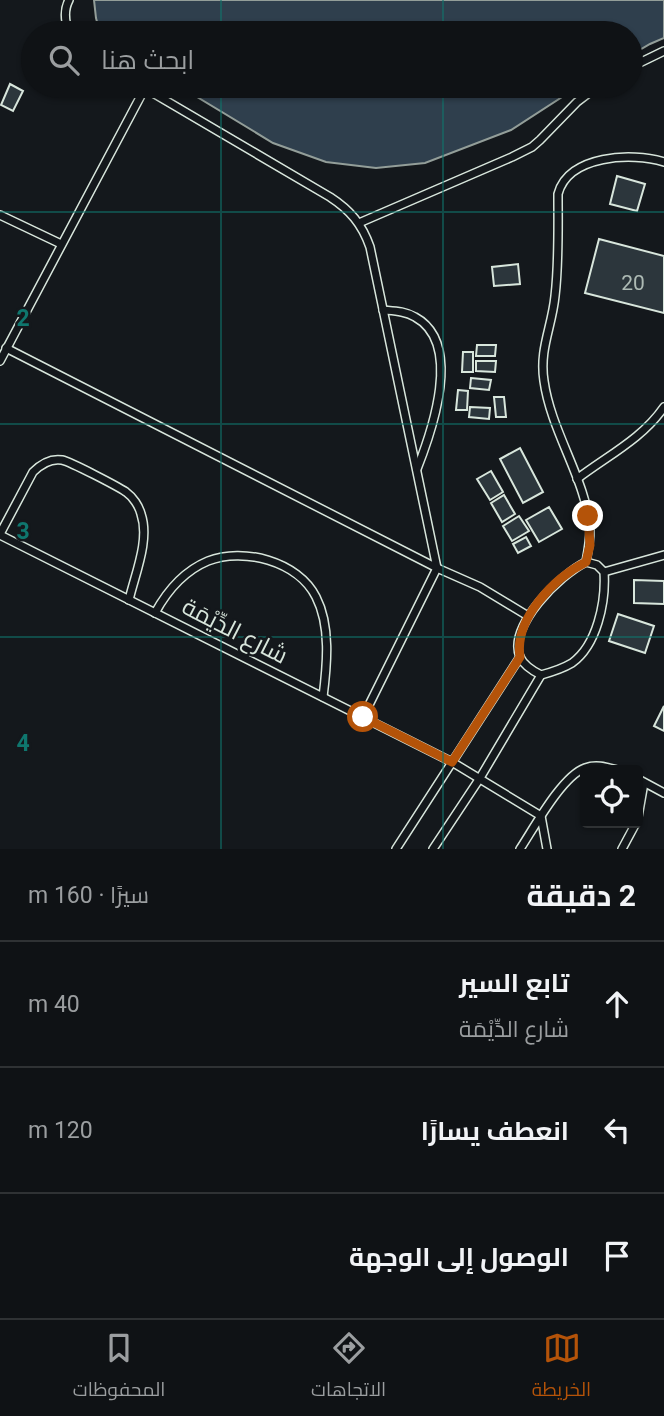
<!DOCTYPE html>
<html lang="ar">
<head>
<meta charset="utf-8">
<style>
	:root { --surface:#0f1215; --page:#181b1e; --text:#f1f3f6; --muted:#9b9ea0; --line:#2f3234; --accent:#b45309 }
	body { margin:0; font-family:Roboto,Cairo,sans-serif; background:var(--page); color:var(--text); direction:rtl }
	.controls { position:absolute; right:21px; bottom:21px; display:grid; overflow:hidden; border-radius:7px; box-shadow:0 2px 5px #0004 }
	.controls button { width:63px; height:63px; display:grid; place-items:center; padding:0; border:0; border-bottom:2px solid var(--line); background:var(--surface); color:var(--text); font:35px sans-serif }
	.stop { position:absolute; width:21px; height:21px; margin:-16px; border:5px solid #b45309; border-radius:50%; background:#fff }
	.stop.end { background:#b45309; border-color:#fff; box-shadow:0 2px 7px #0008 }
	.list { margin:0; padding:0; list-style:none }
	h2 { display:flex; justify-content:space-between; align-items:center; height:91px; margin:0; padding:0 28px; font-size:30px }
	h2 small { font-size:23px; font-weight:400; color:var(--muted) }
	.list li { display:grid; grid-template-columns:46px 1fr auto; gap:21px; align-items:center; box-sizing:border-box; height:126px; padding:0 28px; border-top:2px solid var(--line) }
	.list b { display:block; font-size:26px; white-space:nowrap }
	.list p { margin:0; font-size:23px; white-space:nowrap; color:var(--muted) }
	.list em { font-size:23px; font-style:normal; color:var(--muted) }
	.icon { flex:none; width:38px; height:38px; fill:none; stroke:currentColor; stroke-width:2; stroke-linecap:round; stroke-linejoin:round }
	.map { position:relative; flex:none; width:664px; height:849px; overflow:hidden; direction:ltr }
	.search { position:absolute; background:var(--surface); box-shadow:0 2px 5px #0004; left:21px; right:21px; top:21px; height:77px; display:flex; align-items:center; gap:18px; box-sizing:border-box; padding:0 24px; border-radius:38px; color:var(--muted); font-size:26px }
	.sheet { height:469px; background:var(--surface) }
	nav { display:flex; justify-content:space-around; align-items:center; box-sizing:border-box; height:98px; border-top:2px solid var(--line); background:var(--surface); font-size:19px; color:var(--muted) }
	nav a { display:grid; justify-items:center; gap:4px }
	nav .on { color:var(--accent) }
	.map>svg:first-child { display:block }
</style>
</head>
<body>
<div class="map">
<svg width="664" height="849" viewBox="0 0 664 849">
	<rect width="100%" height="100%" fill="#14181c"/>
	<!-- water -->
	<g fill="#2f3f4d" stroke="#939e99" stroke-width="2">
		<polygon points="94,0 664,0 664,38 650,44 631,55 631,33 100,33 96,18"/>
		<polygon points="179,86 579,86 511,130 425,163 376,168 326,162 273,143"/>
	</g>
	<!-- building -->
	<g fill="#2c363c" stroke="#d8e6dc" stroke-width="2">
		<polygon points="10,84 23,91 13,111 1,105"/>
		<polygon points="617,176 645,184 637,211 610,204"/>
		<polygon points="599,239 664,256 664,313 585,293"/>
		<polygon points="518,264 520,284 494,286 492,267"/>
		<polygon points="477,345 496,345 495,356 476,356"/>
		<polygon points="463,352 473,352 473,372 462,372"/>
		<polygon points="476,361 496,361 495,372 476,371"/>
		<polygon points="471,378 491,380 489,390 470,388"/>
		<polygon points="458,390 468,391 467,410 456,410"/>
		<polygon points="494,397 504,397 506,417 496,417"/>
		<polygon points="470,407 490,408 489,419 469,417"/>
		<polygon points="520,448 543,492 523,503 500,459"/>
		<polygon points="491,471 503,492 490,500 477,479"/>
		<polygon points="504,495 515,514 502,522 491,503"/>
		<polygon points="549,507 562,529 539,542 526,520"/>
		<polygon points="519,516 529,531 512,541 503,526"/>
		<polygon points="526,537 531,546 518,553 513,544"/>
		<polygon points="634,580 664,581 664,604 634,603"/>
		<polygon points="618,614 654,626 645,653 609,641"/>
		<polygon points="664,706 664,731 654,726"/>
	</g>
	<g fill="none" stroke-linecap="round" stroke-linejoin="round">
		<!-- lane casing -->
		<g stroke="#d8e6dc" stroke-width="10">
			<g id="lane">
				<path d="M69,0C63,11 65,22 69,33"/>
				<polyline points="631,67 664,51"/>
				<path d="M141,86L330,197C350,210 362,224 370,247L437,568L363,717"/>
				<polyline points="0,215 61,244"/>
				<polyline points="359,223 512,157 532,147 540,140 577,102 598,86"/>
				<path d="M383,310C394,311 405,311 415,317C463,343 432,431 417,469"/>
				<polyline points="6,348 437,568 480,587 528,616"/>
				<polyline points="0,361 145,88"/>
				<path d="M577,479C607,456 642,439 664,407"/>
				<path d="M0,534L33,472C41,464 50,458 62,460C71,462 117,486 126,492C133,497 139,506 141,514C150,540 135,574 129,600"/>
				<polyline points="0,535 452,762 541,816 547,849"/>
				<path d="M586,562C588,551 590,541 590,530C587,481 551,432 544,381C539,349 552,327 555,296C559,263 558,228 558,194C568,155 632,152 664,162"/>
				<path d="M586,562L597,565L604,572C606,602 597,645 572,663C562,669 552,672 541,675C533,671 524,666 520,657C507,626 561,574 586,562Z"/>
				<polyline points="604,572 664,555"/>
				<path d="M155,613C167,591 184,571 208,561C243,547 298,561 316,597C331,626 327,665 323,697"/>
				<polyline points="638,779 664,793"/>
				<polyline points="638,817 644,783"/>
				<polyline points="396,849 520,657"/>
				<polyline points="433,849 480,778 541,675"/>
				<path d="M520,849C534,828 562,776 585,768C596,764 606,767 617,770"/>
				<polyline points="622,849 636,823"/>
			</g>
		</g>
		<!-- lane -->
		<use href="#lane" stroke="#14181c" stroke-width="7"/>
	</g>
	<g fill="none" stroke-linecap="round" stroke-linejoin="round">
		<!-- route -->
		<path stroke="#b45309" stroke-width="9" d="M363,717L452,762L520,657C514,619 554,578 586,562L590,545L588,516"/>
	</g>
	<!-- grid -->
	<path fill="none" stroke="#0f766e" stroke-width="2" stroke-opacity="0.55" d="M221,0V33M443,0V33M221,86V849M443,86V849M0,212H664M0,424H664M0,637H664"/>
	<g text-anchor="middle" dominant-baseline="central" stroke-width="5" stroke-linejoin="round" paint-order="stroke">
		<!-- number labels -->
		<g font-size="21" fill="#adbab4">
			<text x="633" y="283">20</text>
		</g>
		<!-- street labels -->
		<g font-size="24" fill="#d8e6dc" stroke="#14181c">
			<text transform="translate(235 631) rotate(27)">شارع الدِّيْمَة</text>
		</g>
	</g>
	<g font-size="23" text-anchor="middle" font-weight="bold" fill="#0f766e" stroke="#14181c" stroke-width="5" stroke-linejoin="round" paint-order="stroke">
		<text x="23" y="326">2</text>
		<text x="23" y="539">3</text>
		<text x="23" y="751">4</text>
	</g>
</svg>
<div class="controls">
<button><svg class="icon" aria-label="locate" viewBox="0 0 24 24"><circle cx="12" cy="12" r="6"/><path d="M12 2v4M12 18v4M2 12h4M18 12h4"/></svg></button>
</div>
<div class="stop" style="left:363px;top:717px"></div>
<div class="stop end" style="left:588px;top:516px"></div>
<div class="search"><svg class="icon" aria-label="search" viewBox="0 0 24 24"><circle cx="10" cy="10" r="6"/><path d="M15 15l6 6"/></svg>ابحث هنا</div>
</div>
<section class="sheet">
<h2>2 دقيقة<small>سيرًا · 160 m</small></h2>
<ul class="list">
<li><svg class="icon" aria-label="ahead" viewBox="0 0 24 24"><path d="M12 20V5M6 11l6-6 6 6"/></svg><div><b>تابع السير</b><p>شارع الدِّيْمَة</p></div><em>40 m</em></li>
<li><svg class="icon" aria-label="left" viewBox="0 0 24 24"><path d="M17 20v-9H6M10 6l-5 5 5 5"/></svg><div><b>انعطف يسارًا</b></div><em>120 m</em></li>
<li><svg class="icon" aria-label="arrive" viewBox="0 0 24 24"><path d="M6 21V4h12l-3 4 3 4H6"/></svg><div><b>الوصول إلى الوجهة</b></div></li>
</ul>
</section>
<nav>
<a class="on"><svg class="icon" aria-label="map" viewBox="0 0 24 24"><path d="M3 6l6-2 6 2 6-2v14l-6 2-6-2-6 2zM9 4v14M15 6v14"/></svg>الخريطة</a>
<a><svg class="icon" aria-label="directions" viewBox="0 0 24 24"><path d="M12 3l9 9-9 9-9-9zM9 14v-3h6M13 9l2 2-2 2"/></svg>الاتجاهات</a>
<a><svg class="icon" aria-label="saved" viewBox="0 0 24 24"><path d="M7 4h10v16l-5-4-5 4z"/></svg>المحفوظات</a>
</nav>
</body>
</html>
